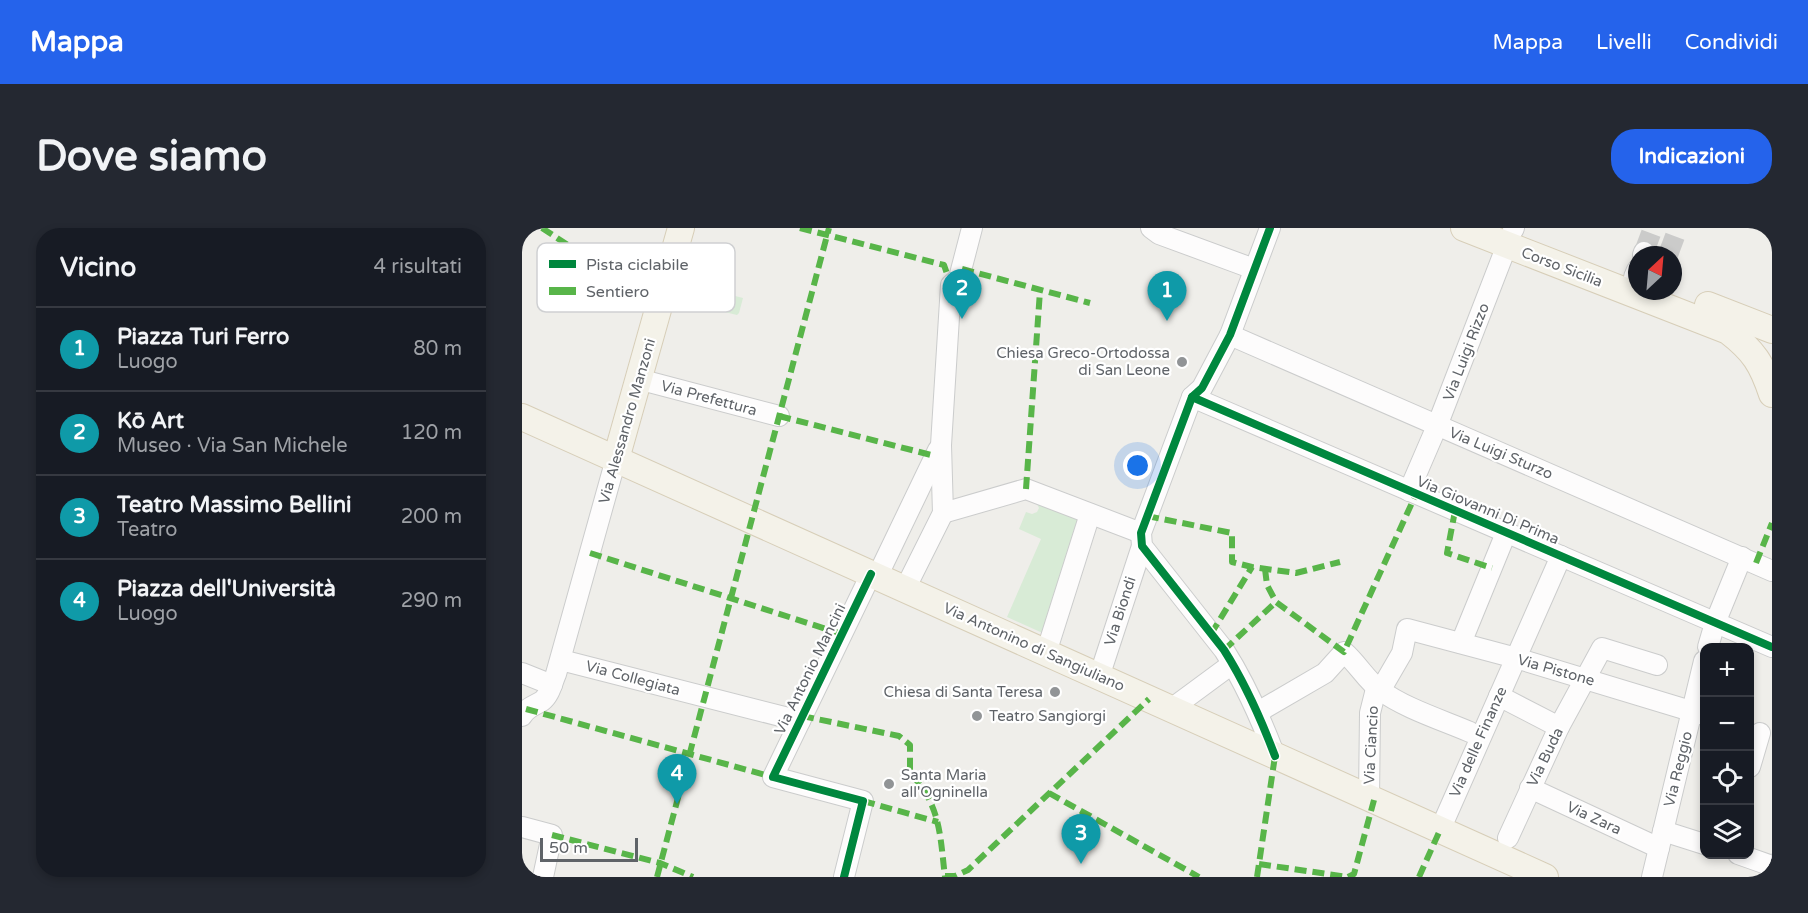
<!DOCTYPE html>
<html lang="it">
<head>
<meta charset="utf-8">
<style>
	:root { --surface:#171b24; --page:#242831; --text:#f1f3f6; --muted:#9ea1a6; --line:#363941; --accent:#2563eb }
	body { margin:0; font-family:"Varela Round",sans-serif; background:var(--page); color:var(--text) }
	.controls { position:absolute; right:18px; bottom:18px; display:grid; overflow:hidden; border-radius:12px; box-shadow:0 3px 9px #0003 }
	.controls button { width:54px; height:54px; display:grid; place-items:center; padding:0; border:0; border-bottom:2px solid var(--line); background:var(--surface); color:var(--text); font:30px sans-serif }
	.compass { position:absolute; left:1106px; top:18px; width:54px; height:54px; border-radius:50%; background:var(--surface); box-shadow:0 3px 9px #0003; rotate:26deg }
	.scale { position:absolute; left:18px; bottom:15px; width:98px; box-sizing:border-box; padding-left:6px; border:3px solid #5f6368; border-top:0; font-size:16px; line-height:21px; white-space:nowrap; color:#5f6368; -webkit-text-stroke:4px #fff; paint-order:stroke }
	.you { position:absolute; left:616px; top:238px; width:21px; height:21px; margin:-15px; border:4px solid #fff; border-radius:50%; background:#1a73e8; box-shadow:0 0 0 9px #1a73e833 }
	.badge { display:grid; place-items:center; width:39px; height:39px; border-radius:50%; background:var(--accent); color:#fff; font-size:20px; font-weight:700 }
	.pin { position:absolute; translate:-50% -50px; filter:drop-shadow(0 2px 3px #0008) }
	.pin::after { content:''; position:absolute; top:32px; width:21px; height:18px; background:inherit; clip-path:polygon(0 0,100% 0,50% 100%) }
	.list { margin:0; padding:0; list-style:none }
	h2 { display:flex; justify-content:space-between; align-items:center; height:78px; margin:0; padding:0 24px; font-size:26px }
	h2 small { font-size:20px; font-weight:400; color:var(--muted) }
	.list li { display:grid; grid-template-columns:39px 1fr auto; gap:18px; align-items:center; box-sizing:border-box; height:84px; padding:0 24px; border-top:2px solid var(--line) }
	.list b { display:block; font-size:22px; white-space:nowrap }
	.list p { margin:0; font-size:20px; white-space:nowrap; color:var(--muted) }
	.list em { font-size:20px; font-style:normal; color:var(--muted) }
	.icon { flex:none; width:33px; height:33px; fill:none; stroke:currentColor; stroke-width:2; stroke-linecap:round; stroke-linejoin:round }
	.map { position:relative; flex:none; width:1250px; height:649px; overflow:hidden; border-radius:24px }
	header { display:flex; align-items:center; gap:36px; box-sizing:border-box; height:84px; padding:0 30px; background:var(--accent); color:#fff }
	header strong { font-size:28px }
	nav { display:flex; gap:33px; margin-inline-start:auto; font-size:21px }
	.intro { display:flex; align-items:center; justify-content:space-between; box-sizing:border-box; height:144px; padding:0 36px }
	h1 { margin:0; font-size:42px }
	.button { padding:15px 27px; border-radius:24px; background:var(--accent); color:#fff; font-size:21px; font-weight:700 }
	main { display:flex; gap:36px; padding:0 36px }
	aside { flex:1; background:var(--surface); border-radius:24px; box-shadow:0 3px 9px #0003 }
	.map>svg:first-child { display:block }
</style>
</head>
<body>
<header>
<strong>Mappa</strong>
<nav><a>Mappa</a><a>Livelli</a><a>Condividi</a></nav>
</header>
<div class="intro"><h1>Dove siamo</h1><a class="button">Indicazioni</a></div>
<main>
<aside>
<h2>Vicino<small>4 risultati</small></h2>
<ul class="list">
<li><span class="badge" style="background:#0f9aa8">1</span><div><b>Piazza Turi Ferro</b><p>Luogo</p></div><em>80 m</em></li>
<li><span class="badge" style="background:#0f9aa8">2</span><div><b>Kō Art</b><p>Museo · Via San Michele</p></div><em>120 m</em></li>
<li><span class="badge" style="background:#0f9aa8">3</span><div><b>Teatro Massimo Bellini</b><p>Teatro</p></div><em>200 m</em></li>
<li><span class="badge" style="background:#0f9aa8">4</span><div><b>Piazza dell'Università</b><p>Luogo</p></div><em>290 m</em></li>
</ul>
</aside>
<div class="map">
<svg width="1250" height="649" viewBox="0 0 1250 649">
	<rect width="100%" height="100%" fill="#efeeea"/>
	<!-- green -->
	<g fill="#d8ebd6">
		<polygon points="190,62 221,70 217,85 215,87 186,80"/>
		<polygon points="514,274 560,292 525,407 485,389 519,311 497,301 504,284 510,286 515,284 517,280"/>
	</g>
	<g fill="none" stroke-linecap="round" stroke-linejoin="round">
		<!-- minor-tunnel -->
		<g stroke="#cbcbca" stroke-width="20" stroke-dasharray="20 10" stroke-linecap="butt">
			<polyline points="1122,24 1131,0"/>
			<polyline points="1146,27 1156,0"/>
		</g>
		<!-- minor casing -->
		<g stroke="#cbcccc" stroke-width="22">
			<g id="minor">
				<polyline points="629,0 637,6 732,41"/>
				<path d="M748,0L708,107L680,160L670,169L619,305L620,318L702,422C723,455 739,491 753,528"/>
				<polyline points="991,2 992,0"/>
				<polyline points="1121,27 1122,24"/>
				<polyline points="1112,49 1115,42"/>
				<polyline points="708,107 1250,343"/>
				<polyline points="116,151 257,188"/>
				<polyline points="670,169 1250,419"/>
				<polyline points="887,263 915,198 985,17"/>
				<polyline points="421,285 504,261 619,305"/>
				<polyline points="355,349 416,222"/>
				<polyline points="383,361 421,285 419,217 429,57 437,50 450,0"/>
				<polyline points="939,415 984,305"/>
				<polyline points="1186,419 1193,395 1220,329"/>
				<polyline points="524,425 568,286"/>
				<polyline points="39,432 278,493"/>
				<polyline points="0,445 30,457"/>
				<polyline points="577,449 620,318"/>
				<polyline points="977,468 1037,499"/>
				<polyline points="649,481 710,436"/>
				<path d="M736,484L803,445L822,424C835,435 845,453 858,462C882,480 920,492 948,504"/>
				<path d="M0,488C5,479 12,478 20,473C28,467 30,455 34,446L94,231"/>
				<polyline points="1228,539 1238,505"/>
				<polyline points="1008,560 1137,620"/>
				<polyline points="847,570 848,485 853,465 862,456 880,425 885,401 994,430 1182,487"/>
				<polyline points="0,599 30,607 21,649"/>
				<polyline points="918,602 1039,328"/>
				<polyline points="1141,603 1182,616"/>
				<polyline points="986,610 1037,499 1080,420 1135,437"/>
				<polyline points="1216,626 1250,638"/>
				<polyline points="322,649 341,573 251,549 349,346"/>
				<polyline points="1130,649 1182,433"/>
			</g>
		</g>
		<!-- major casing -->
		<g stroke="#d7ceb8" stroke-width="28">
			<g id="major">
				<path d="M942,0L1206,103C1232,123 1240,136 1250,166"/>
				<polyline points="1186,77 1250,102"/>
				<polyline points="0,189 1023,649"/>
				<polyline points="94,231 159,0"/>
			</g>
		</g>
		<!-- minor -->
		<use href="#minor" stroke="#fdfcfc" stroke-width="20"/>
		<!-- major -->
		<use href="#major" stroke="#f4f2e9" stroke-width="26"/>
		<!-- quiet -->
		<g stroke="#58b549" stroke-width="6" stroke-dasharray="12 6" stroke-linecap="butt">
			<polyline points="20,0 137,77"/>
			<polyline points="278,0 422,37 429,57"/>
			<polyline points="440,41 568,75"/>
			<polyline points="257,188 413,228"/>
			<polyline points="504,261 518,63"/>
			<polyline points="933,283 925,325 970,340"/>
			<polyline points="625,288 710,305 710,334 730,339 774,345 818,334"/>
			<polyline points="68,325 320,406"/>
			<polyline points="1234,335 1250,295"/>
			<polyline points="743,341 745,357 754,374 822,424 894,266"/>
			<polyline points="689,406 730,339"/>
			<polyline points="702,422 754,374"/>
			<polyline points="4,481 251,549"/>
			<path d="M280,488L377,508L388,517V545C419,577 418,608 423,649"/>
			<polyline points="527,565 677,649"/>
			<polyline points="341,573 416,594"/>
			<polyline points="30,607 138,635 171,649"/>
			<polyline points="737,636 826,649"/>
			<polyline points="423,648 433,648 446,642 627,471"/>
			<polyline points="135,649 307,0"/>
			<polyline points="735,649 753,528"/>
			<polyline points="826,649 832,646 852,572"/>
			<polyline points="897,649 918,602"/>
		</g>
		<!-- cycleway casing -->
		<g stroke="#fff" stroke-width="11">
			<g id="cycleway">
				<path d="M748,0L708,107L680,160L670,169L619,305L620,318L702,422C723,455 739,491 753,528"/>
				<polyline points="670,169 1250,419"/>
				<polyline points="322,649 341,573 251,549 349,346"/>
			</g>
		</g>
		<!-- cycleway -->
		<use href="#cycleway" stroke="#00873e" stroke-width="8"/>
	</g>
	<!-- markers -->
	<g fill="#919496" stroke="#fff" stroke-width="2">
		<circle cx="660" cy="134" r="6"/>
		<circle cx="533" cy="464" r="6"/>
		<circle cx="455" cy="488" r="6"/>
		<circle cx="367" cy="556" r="6"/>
	</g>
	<g text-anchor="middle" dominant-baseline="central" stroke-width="4.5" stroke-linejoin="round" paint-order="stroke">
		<!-- street labels -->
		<g font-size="15" fill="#5f6368" stroke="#fff">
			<text transform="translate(1040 39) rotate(21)">Corso Sicilia</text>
			<text transform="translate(944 124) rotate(-69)">Via Luigi Rizzo</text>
			<text transform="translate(187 170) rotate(15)">Via Prefettura</text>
			<text transform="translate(105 193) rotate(-74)">Via Alessandro Manzoni</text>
			<text transform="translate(979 225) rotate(23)">Via Luigi Sturzo</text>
			<text transform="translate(966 282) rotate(23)">Via Giovanni Di Prima</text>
			<text transform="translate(598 383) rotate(-72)">Via Biondi</text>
			<text transform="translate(512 419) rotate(24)">Via Antonino di Sangiuliano</text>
			<text transform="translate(288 441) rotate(-64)">Via Antonio Mancini</text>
			<text transform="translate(1034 442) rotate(16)">Via Pistone</text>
			<text transform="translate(111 450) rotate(15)">Via Collegiata</text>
			<text transform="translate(956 514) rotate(-66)">Via delle Finanze</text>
			<text transform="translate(849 517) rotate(-87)">Via Ciancio</text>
			<text transform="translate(1023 529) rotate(-64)">Via Buda</text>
			<text transform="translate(1156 541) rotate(-76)">Via Reggio</text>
			<text transform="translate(1072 590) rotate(25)">Via Zara</text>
		</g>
		<!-- poi labels -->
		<g font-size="15" fill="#5f6368" stroke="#fff" text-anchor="end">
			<text x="648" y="125">Chiesa Greco-Ortodossa<tspan x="648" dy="17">di San Leone</tspan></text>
			<text x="521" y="464">Chiesa di Santa Teresa</text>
			<text x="467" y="488" text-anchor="start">Teatro Sangiorgi</text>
			<text x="379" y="547" text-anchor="start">Santa Maria<tspan x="379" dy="17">all'Ogninella</tspan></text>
		</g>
	</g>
	<!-- legend -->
	<rect x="15" y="15" width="198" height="69" rx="9" fill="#fff" stroke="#cfd0d2" stroke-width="1.5"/>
	<rect x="27" y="32" width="27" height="8" fill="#00873e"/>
	<rect x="27" y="59" width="27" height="8" fill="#58b549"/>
	<g font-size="16" fill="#5f6368">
		<text x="64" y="42">Pista ciclabile</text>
		<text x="64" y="69">Sentiero</text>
	</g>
</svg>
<div class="controls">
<button>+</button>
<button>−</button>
<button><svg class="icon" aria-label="locate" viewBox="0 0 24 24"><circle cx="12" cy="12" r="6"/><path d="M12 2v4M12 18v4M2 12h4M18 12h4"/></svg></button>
<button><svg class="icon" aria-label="layers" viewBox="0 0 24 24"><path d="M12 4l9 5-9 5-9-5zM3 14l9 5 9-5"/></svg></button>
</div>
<svg class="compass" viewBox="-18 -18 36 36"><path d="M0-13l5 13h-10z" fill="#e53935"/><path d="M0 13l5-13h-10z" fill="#9ea1a6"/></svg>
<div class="scale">50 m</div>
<div class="you"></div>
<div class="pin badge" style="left:645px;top:93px;background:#0f9aa8">1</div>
<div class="pin badge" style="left:440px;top:91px;background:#0f9aa8">2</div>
<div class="pin badge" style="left:559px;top:636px;background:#0f9aa8">3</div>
<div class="pin badge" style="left:155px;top:576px;background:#0f9aa8">4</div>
</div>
</main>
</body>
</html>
